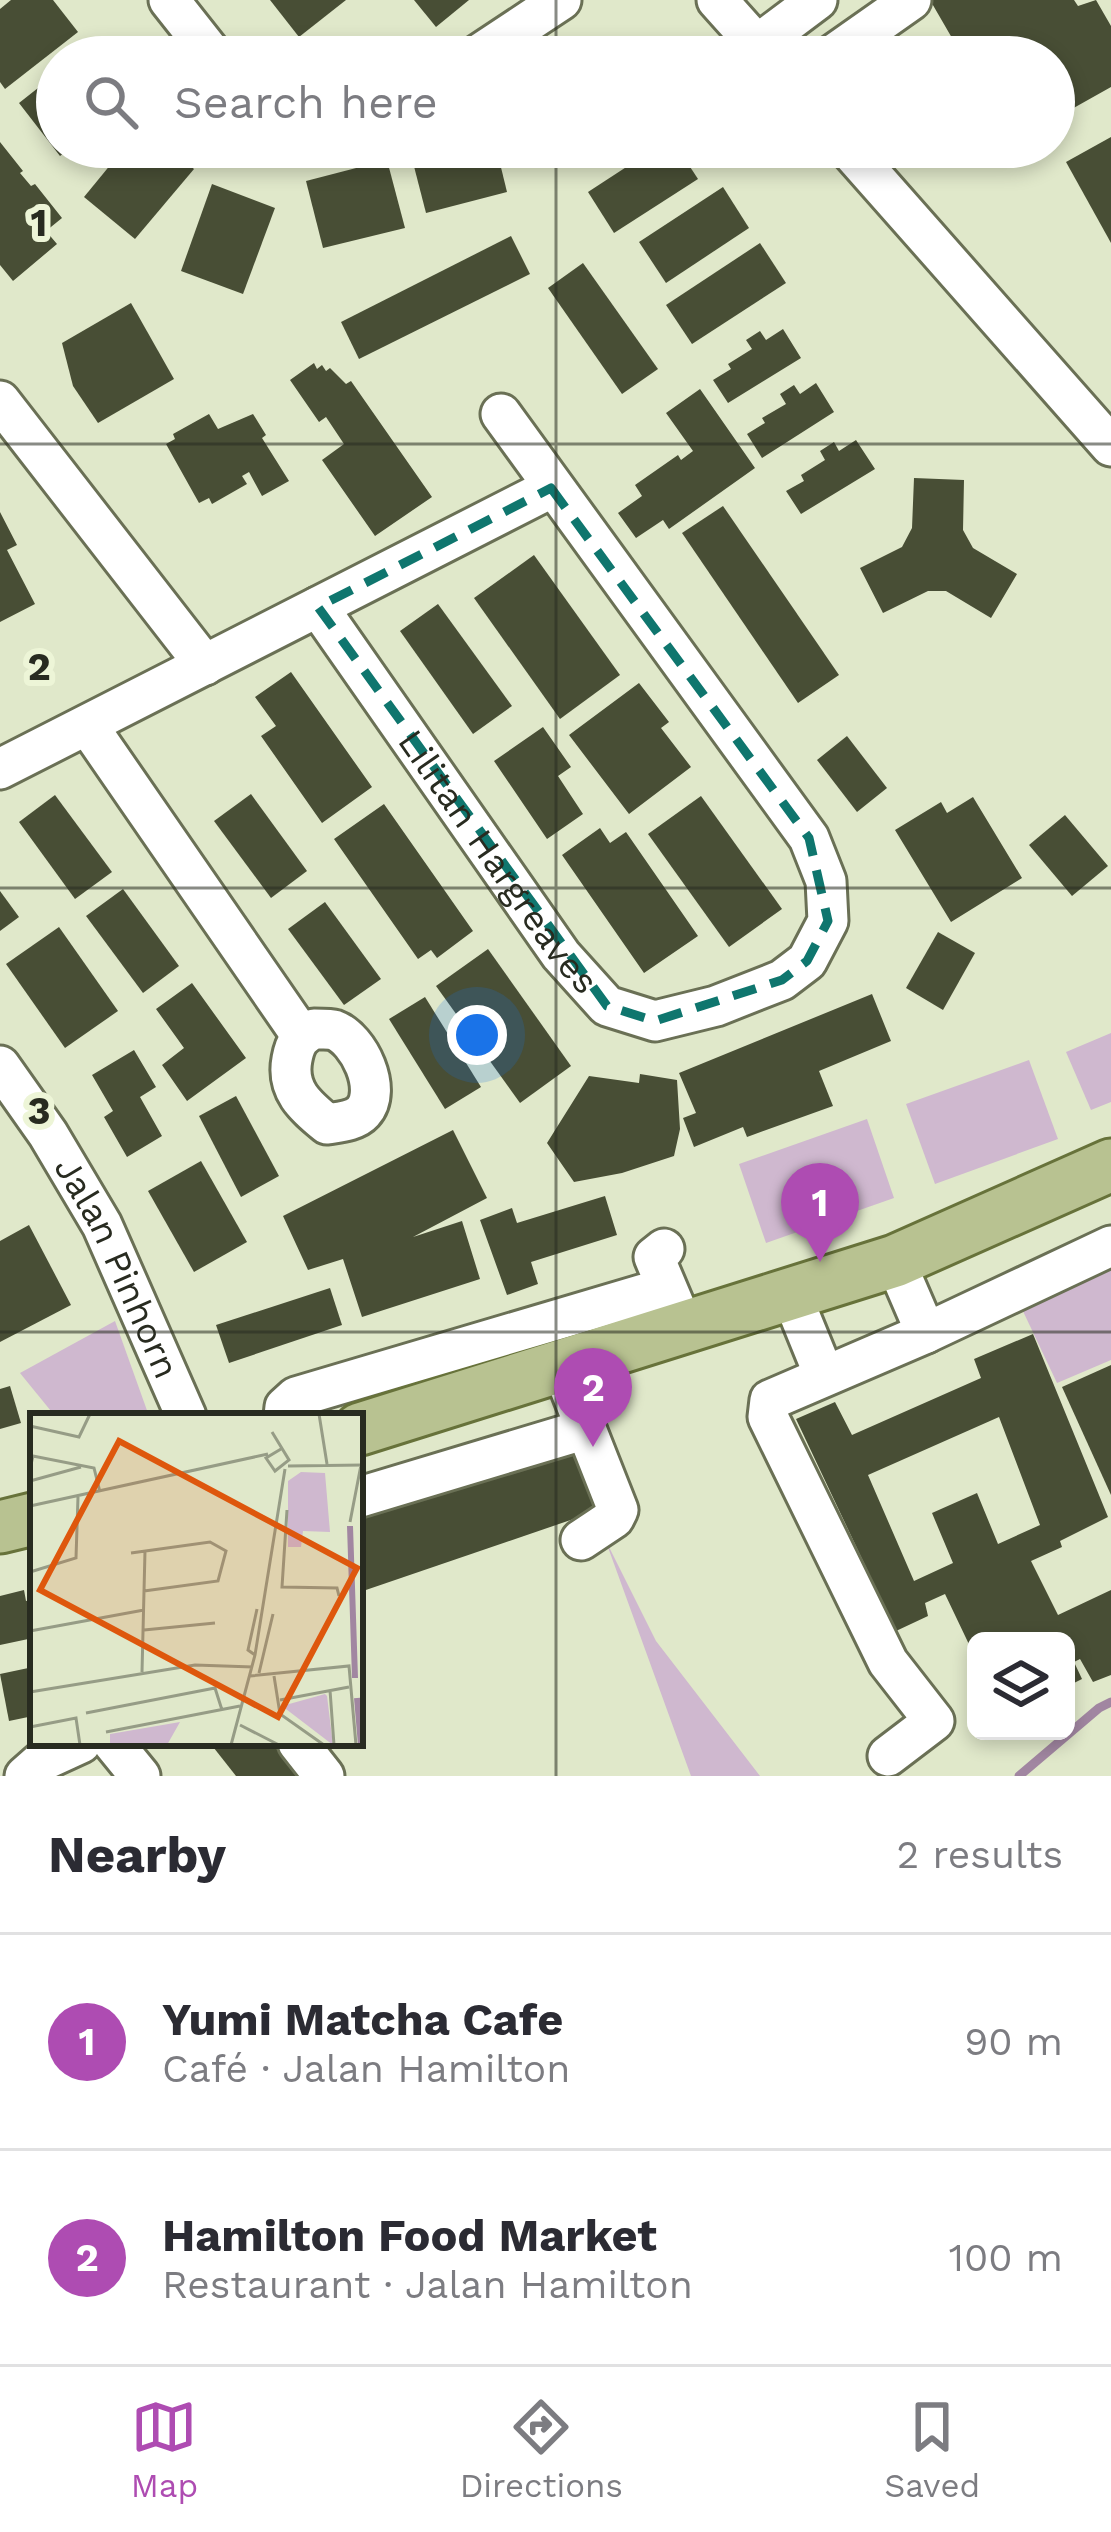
<!DOCTYPE html>
<html lang="en">
<head>
<meta charset="utf-8">
<style>
	:root { --surface:#fff; --page:#f7f7f7; --text:#2b2b33; --muted:#7c7c81; --line:#e1e1e2; --accent:#ae4cb2 }
	body { margin:0; font-family:"Work Sans",sans-serif; background:var(--page); color:var(--text) }
	.controls { position:absolute; right:36px; bottom:36px; display:grid; overflow:hidden; border-radius:18px; box-shadow:0 6px 18px #0003 }
	.controls button { width:108px; height:108px; display:grid; place-items:center; padding:0; border:0; border-bottom:3px solid var(--line); background:var(--surface); color:var(--text); font:60px sans-serif }
	.you { position:absolute; left:477px; top:1035px; width:42px; height:42px; margin:-30px; border:9px solid #fff; border-radius:50%; background:#1a73e8; box-shadow:0 0 0 18px #1a73e833 }
	.badge { display:grid; place-items:center; width:78px; height:78px; border-radius:50%; background:var(--accent); color:#fff; font-size:39px; font-weight:700 }
	.pin { position:absolute; translate:-50% -99px; filter:drop-shadow(0 3px 6px #0008) }
	.pin::after { content:''; position:absolute; top:63px; width:42px; height:36px; background:inherit; clip-path:polygon(0 0,100% 0,50% 100%) }
	.list { margin:0; padding:0; list-style:none }
	h2 { display:flex; justify-content:space-between; align-items:center; height:156px; margin:0; padding:0 48px; font-size:51px }
	h2 small { font-size:39px; font-weight:400; color:var(--muted) }
	.list li { display:grid; grid-template-columns:78px 1fr auto; gap:36px; align-items:center; box-sizing:border-box; height:216px; padding:0 48px; border-top:3px solid var(--line) }
	.list b { display:block; font-size:45px; white-space:nowrap }
	.list p { margin:0; font-size:39px; white-space:nowrap; color:var(--muted) }
	.list em { font-size:39px; font-style:normal; color:var(--muted) }
	.icon { flex:none; width:66px; height:66px; fill:none; stroke:currentColor; stroke-width:2; stroke-linecap:round; stroke-linejoin:round }
	.map { position:relative; flex:none; width:1111px; height:1776px; overflow:hidden }
	.search { position:absolute; background:var(--surface); box-shadow:0 6px 18px #0003; left:36px; right:36px; top:36px; height:132px; display:flex; align-items:center; gap:30px; box-sizing:border-box; padding:0 42px; border-radius:66px; color:var(--muted); font-size:45px }
	.sheet { height:588px; background:var(--surface) }
	nav { display:flex; justify-content:space-around; align-items:center; box-sizing:border-box; height:168px; border-top:3px solid var(--line); background:var(--surface); font-size:33px; color:var(--muted) }
	nav a { display:grid; justify-items:center; gap:6px }
	nav .on { color:var(--accent) }
	.map>svg:first-child { display:block }
</style>
</head>
<body>
<div class="map">
<svg width="1111" height="1776" viewBox="0 0 1111 1776">
	<rect width="100%" height="100%" fill="#e0e8ca"/>
	<!-- green -->
	<g fill="#cfb8cf">
		<polygon points="1111,1033 1111,1102 1091,1110 1066,1052"/>
		<polygon points="1029,1060 1058,1139 935,1184 906,1104"/>
		<polygon points="867,1119 894,1198 766,1243 739,1164"/>
		<polygon points="1111,1266 1111,1360 1057,1383 1021,1307"/>
		<polygon points="115,1321 149,1416 55,1416 20,1373"/>
		<polygon points="605,1539 656,1641 760,1776 691,1776"/>
	</g>
	<g fill="none" stroke-linecap="round" stroke-linejoin="round">
		<!-- stream -->
		<polyline stroke="#a186a1" stroke-width="9" points="1019,1776 1099,1708 1111,1702"/>
	</g>
	<!-- building -->
	<g fill="#484e35" fill-rule="evenodd">
		<polygon points="11,0 53,0 78,32 5,89 0,82 0,9"/>
		<polygon points="270,0 346,0 299,37"/>
		<polygon points="414,0 469,0 436,27"/>
		<polygon points="930,0 1074,0 1078,6 1096,0 1111,26 1111,87 1054,119 1054,57 963,57"/>
		<polygon points="57,73 57,147 71,147 60,156 19,103"/>
		<polygon points="1111,137 1111,243 1066,162"/>
		<polygon points="0,142 23,171 20,173 31,186 35,184 62,218 46,231 57,244 13,281 0,265"/>
		<polygon points="125,147 168,147 194,169 135,239 84,197"/>
		<polygon points="409,147 496,147 507,192 426,213"/>
		<polygon points="657,147 677,147 698,179 614,233 588,192"/>
		<polygon points="387,160 405,228 323,248 306,181"/>
		<polygon points="212,184 275,208 243,294 181,271"/>
		<polygon points="723,187 749,228 666,283 639,242"/>
		<polygon points="511,236 530,274 359,359 341,322"/>
		<polygon points="760,243 786,283 692,344 666,305"/>
		<polygon points="583,263 658,369 622,394 548,288"/>
		<polygon points="131,303 174,379 98,423 73,386 62,343"/>
		<polygon points="783,329 801,358 728,403 713,380 731,369 728,364 752,349 746,340 760,331 766,340"/>
		<polygon points="314,363 317,369 322,365 326,371 330,368 346,384 351,381 432,497 375,536 322,460 344,444 326,417 319,422 290,380"/>
		<polygon points="816,383 834,412 762,458 747,434 765,423 762,418 786,404 780,394 794,385 800,394"/>
		<polygon points="700,389 755,468 669,529 663,520 636,538 618,513 642,496 635,485 678,455 681,460 693,451 666,413"/>
		<polygon points="209,414 218,429 253,414 266,435 262,438 289,481 262,496 249,472 242,476 247,484 212,504 209,498 199,503 166,444 175,439 173,434"/>
		<polygon points="856,440 875,469 801,514 786,491 804,481 801,475 825,460 820,451 834,442 839,451"/>
		<polygon points="914,478 964,480 963,530 973,548 1017,574 991,618 946,591 928,591 883,613 860,568 902,547 912,528"/>
		<polygon points="723,506 839,675 798,703 682,533"/>
		<polygon points="0,512 17,545 7,550 35,604 0,622"/>
		<polygon points="534,555 620,675 560,719 474,598"/>
		<polygon points="438,604 512,706 473,734 400,631"/>
		<polygon points="291,672 372,787 322,823 261,736 276,726 255,697"/>
		<polygon points="639,683 669,722 661,728 691,767 629,814 569,735"/>
		<polygon points="543,727 571,767 558,776 583,814 547,839 494,761"/>
		<polygon points="847,736 887,788 857,812 817,760"/>
		<polygon points="251,794 307,871 271,898 214,821"/>
		<polygon points="55,795 112,872 75,899 19,822"/>
		<polygon points="701,796 782,909 729,947 648,834"/>
		<polygon points="973,797 1022,878 951,922 895,830 941,802 947,813"/>
		<polygon points="384,804 473,931 437,958 431,950 418,959 334,839"/>
		<polygon points="1065,815 1108,866 1072,896 1029,845"/>
		<polygon points="600,828 610,843 626,832 698,936 644,973 562,855"/>
		<polygon points="123,889 179,966 143,993 86,916"/>
		<polygon points="0,891 19,917 0,931"/>
		<polygon points="325,902 381,979 344,1005 288,929"/>
		<polygon points="59,927 118,1011 65,1048 6,964"/>
		<polygon points="938,932 975,953 943,1010 906,988"/>
		<polygon points="488,949 571,1066 520,1103 436,986"/>
		<polygon points="192,983 246,1058 187,1101 162,1065 184,1048 156,1009"/>
		<polygon points="872,994 891,1041 819,1071 833,1106 747,1137 743,1127 694,1147 683,1118 696,1113 679,1073"/>
		<polygon points="425,997 481,1087 445,1109 389,1019"/>
		<polygon points="134,1050 156,1087 140,1097 162,1136 127,1157 104,1117 113,1111 92,1075"/>
		<polygon points="640,1074 677,1080 680,1129 674,1156 622,1173 574,1182 547,1143 589,1076 639,1083"/>
		<polygon points="236,1096 279,1176 241,1197 199,1116"/>
		<polygon points="453,1130 487,1198 413,1237 462,1221 480,1279 362,1317 343,1259 308,1270 283,1216"/>
		<polygon points="201,1161 247,1242 194,1272 148,1191"/>
		<polygon points="605,1196 617,1235 531,1262 538,1284 507,1295 480,1220 512,1208 517,1223"/>
		<polygon points="29,1225 71,1305 0,1342 0,1241"/>
		<polygon points="330,1288 342,1325 229,1363 216,1325"/>
		<path d="M1033,1334L1108,1517L1060,1541L1062,1547L1031,1561L1058,1615L1111,1590V1675L1093,1682L1080,1659L1074,1662L1082,1679L1066,1687V1641H976V1659L945,1594L925,1603L928,1616L896,1631L796,1419L835,1402L852,1435L981,1378L974,1359ZM999,1417L1040,1525L998,1544L977,1493L932,1513L953,1563L914,1581L868,1475Z"/>
		<polygon points="1111,1365 1111,1495 1062,1387"/>
		<polygon points="10,1386 21,1423 0,1429 0,1389"/>
		<polygon points="572,1439 597,1511 360,1592 360,1512"/>
		<polygon points="24,1590 26,1601 33,1600 33,1638 0,1645 0,1596"/>
		<polygon points="33,1667 33,1716 9,1721 0,1674"/>
		<polygon points="210,1743 290,1743 317,1776 236,1776"/>
	</g>
	<g fill="none" stroke-linecap="round" stroke-linejoin="round">
		<!-- minor casing -->
		<g stroke="#6a7055" stroke-width="45">
			<g id="minor">
				<polyline points="169,0 214,57"/>
				<polyline points="717,0 768,57"/>
				<polyline points="757,45 817,0"/>
				<polyline points="475,57 561,0"/>
				<polyline points="830,57 911,0"/>
				<polyline points="847,147 1111,446"/>
				<polyline points="0,401 205,665"/>
				<path id="s1" d="M318,607L561,955L607,1006L655,1021L716,1006L782,980L807,961L828,921L826,881L809,838L501,414"/>
				<polyline points="88,726 301,1035"/>
				<polyline points="0,769 551,488"/>
				<path d="M314,1029C317,1029 331,1029 334,1030C359,1039 383,1090 363,1112C355,1121 339,1122 327,1124C305,1106 286,1090 292,1059C295,1043 300,1035 314,1029Z"/>
				<path id="s2" d="M0,1066L48,1134L102,1225L186,1416"/>
				<polyline points="664,1249 654,1257 684,1328"/>
				<polyline points="895,1261 926,1333"/>
				<polyline points="791,1294 824,1375"/>
				<polyline points="562,1368 618,1510 614,1518 581,1540"/>
				<polyline points="284,1416 285,1407 296,1397 644,1294"/>
				<polyline points="360,1497 586,1429"/>
				<polyline points="113,1743 140,1776"/>
				<polyline points="298,1743 324,1776"/>
				<polyline points="888,1756 934,1721 888,1662 768,1417 770,1400 926,1333 1111,1246"/>
				<polyline points="25,1776 42,1761 81,1743"/>
			</g>
		</g>
		<!-- major casing -->
		<g stroke="#67723a" stroke-width="57">
			<g id="major">
				<polyline points="360,1429 895,1261 1111,1165"/>
				<polyline points="0,1527 33,1519"/>
			</g>
		</g>
		<!-- minor -->
		<use href="#minor" stroke="#fff" stroke-width="39"/>
		<!-- major -->
		<use href="#major" stroke="#b8c291" stroke-width="51"/>
	</g>
	<!-- marked area -->
	<path fill="none" stroke="#0f766e" stroke-width="9" stroke-dasharray="24 15" stroke-linejoin="round" d="M551,488L809,838L828,921L807,961L782,980L655,1021L607,1006L318,607Z"/>
	<!-- grid -->
	<path fill="none" stroke="#282b20" stroke-width="3" stroke-opacity="0.55" d="M556,0V57M556,147V1776M0,444H1111M0,888H1111M0,1332H1111"/>
	<g text-anchor="middle" dominant-baseline="central" stroke-width="12" stroke-linejoin="round" paint-order="stroke">
		<!-- street labels -->
		<g font-size="36" fill="#282b20" stroke="#edf5d7">
			<text stroke="none"><textPath href="#s1" startOffset="312">Lilitan Hargreaves</textPath></text>
			<text stroke="none"><textPath href="#s2" startOffset="234">Jalan Pinhorn</textPath></text>
		</g>
	</g>
	<!-- overview -->
	<g transform="translate(30 1413)">
		<rect width="333" height="333" fill="#e0e8ca"/>
		<path d="M295,60L300,119L273,118L271,134H258V68L271,59ZM295,281L297,283L303,332L252,293ZM150,309L137,332H80V321Z" fill="#cfb8cf"/>
		<path fill="none" stroke="#a186a1" stroke-width="6" d="M320,113L325,265M327,285L331,332"/>
		<path fill="none" stroke="#969c86" stroke-width="3" d="M289,1L297,51M0,13L49,24L60,1M242,19L259,47L245,58L236,45L251,36M258,53L333,52M0,56L3,43L64,55L70,79M0,68L51,54M0,93L238,41M257,97L252,174L307,175L309,183M320,109L331,52M101,140L180,129L196,138L188,168L114,178M0,159L46,145L48,84M114,217L185,210M0,218L114,197M225,242L218,237L227,196M112,259L115,138M229,260L243,201M220,263L319,253L326,332M244,263L250,301L294,332M300,277L304,332M0,279L165,252L223,254M250,287L319,274M56,300L185,275L192,297M210,312L249,332M0,314L46,305L50,332M76,319L210,293M201,332L225,242L255,56"/>
		<path fill="#de570d" fill-opacity="0.15" stroke="#de570d" stroke-width="6" d="M89,28L327,155L248,304L10,177Z"/>
		<rect width="333" height="333" fill="none" stroke="#282b20" stroke-width="6"/>
	</g>
	<g font-size="39" text-anchor="middle" font-weight="bold" fill="#282b20" stroke="#edf5d7" stroke-width="12" stroke-linejoin="round" paint-order="stroke">
		<text x="39" y="236">1</text>
		<text x="39" y="680">2</text>
		<text x="39" y="1124">3</text>
	</g>
</svg>
<div class="controls">
<button><svg class="icon" aria-label="layers" viewBox="0 0 24 24"><path d="M12 4l9 5-9 5-9-5zM3 14l9 5 9-5"/></svg></button>
</div>
<div class="you"></div>
<div class="pin badge" style="left:820px;top:1262px">1</div>
<div class="pin badge" style="left:593px;top:1447px">2</div>
<div class="search"><svg class="icon" aria-label="search" viewBox="0 0 24 24"><circle cx="10" cy="10" r="6"/><path d="M15 15l6 6"/></svg>Search here</div>
</div>
<section class="sheet">
<h2>Nearby<small>2 results</small></h2>
<ul class="list">
<li><span class="badge">1</span><div><b>Yumi Matcha Cafe</b><p>Café · Jalan Hamilton</p></div><em>90 m</em></li>
<li><span class="badge">2</span><div><b>Hamilton Food Market</b><p>Restaurant · Jalan Hamilton</p></div><em>100 m</em></li>
</ul>
</section>
<nav>
<a class="on"><svg class="icon" aria-label="map" viewBox="0 0 24 24"><path d="M3 6l6-2 6 2 6-2v14l-6 2-6-2-6 2zM9 4v14M15 6v14"/></svg>Map</a>
<a><svg class="icon" aria-label="directions" viewBox="0 0 24 24"><path d="M12 3l9 9-9 9-9-9zM9 14v-3h6M13 9l2 2-2 2"/></svg>Directions</a>
<a><svg class="icon" aria-label="saved" viewBox="0 0 24 24"><path d="M7 4h10v16l-5-4-5 4z"/></svg>Saved</a>
</nav>
</body>
</html>
